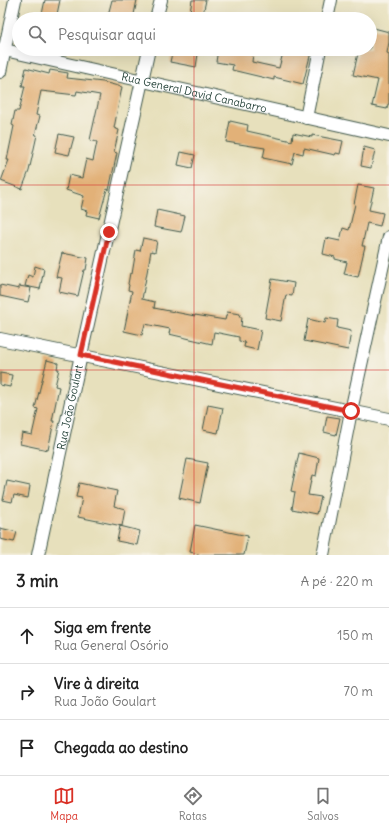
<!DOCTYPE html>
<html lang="pt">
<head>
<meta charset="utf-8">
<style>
	:root { --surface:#fff; --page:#f2f2f2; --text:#222; --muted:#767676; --line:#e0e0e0; --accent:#d93025 }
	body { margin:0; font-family:Delius,sans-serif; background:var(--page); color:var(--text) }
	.stop { position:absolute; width:12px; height:12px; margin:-9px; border:3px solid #d93025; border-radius:50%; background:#fff }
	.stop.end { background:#d93025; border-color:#fff; box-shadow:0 1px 4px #0008 }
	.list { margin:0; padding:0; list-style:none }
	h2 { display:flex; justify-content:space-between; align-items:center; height:52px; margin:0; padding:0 16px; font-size:17px }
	h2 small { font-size:13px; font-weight:400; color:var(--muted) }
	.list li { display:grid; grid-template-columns:26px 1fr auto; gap:12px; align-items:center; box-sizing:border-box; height:56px; padding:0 16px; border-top:1px solid var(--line) }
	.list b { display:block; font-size:15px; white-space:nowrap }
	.list p { margin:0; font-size:13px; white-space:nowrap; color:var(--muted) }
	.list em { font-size:13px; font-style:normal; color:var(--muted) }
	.icon { flex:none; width:22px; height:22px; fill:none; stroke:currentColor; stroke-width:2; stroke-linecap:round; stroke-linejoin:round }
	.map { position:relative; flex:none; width:389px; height:555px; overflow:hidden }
	.search { position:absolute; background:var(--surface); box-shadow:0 4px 16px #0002; left:12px; right:12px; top:12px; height:44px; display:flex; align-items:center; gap:10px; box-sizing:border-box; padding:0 14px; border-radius:22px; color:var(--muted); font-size:15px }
	.sheet { height:220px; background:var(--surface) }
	nav { display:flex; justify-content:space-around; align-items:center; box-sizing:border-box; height:56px; border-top:1px solid var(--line); background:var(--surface); font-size:11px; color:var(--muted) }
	nav a { display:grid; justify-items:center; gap:2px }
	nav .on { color:var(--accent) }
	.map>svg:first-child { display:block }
</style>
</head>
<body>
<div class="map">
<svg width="389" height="555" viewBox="0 0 389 555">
	<rect width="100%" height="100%" fill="#f7f3e8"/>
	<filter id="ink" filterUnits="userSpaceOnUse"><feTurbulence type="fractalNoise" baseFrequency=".025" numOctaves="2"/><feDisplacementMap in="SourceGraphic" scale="8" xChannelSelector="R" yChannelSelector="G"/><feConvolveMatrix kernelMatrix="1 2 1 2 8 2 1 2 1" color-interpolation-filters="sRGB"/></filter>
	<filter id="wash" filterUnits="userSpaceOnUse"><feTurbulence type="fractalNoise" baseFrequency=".012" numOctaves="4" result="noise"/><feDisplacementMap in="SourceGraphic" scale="16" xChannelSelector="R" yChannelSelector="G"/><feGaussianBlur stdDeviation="0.9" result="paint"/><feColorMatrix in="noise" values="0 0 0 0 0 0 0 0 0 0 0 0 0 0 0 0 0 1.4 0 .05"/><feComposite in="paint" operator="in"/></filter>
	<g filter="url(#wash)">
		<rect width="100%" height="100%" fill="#e7e0bc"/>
		<g id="blocks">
			<!-- building -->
			<g fill="#e2b178">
				<polygon points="45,0 60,0 56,19 41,19"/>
				<polygon points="112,0 137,0 133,19 107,19"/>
				<polygon points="192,0 206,0 202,19 189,19"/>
				<polygon points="370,27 389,32 389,42 387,53 389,54 389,104 388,104 387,109 372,106 378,80 353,75 359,49 370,49"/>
				<polygon points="173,49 198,54 196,67 170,62"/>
				<polygon points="218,49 245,49 244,52 253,53 252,62 279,68 284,49 295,49 311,52 303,84 274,77 274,80 232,70 233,65 216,62"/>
				<polygon points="26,68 49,74 50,70 68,73 67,78 103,82 122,87 114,128 119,130 114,152 117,153 109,190 107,189 99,218 86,215 87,211 81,209 84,196 66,190 69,175 82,178 86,159 93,161 97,142 90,140 100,95 77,91 76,95 41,91 36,115 40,116 35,135 37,135 29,171 22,189 1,181 9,160 7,160 14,126 12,125 15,111 19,111 25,86 22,86"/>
				<polygon points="230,121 248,125 247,131 292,141 293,133 312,137 312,135 343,141 340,154 336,153 335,155 304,148 303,154 295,152 292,164 263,158 265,148 226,142"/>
				<polygon points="59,134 74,137 69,155 55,152"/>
				<polygon points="364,147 375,150 371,168 361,166"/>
				<polygon points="181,152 195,155 192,168 178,165"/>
				<polygon points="358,185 374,188 369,210 383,213 380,226 367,223 362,246 365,246 358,277 344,274 347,262 335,259 335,257 323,254 326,238 340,241 343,228 349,230 355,204 354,204"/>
				<polygon points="157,210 185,216 181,232 154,227"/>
				<polygon points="143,238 157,241 155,252 151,251 142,299 155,302 154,308 195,316 195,315 225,320 227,312 240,314 239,317 242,317 241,326 261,330 257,350 244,347 245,342 239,341 239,337 214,332 212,344 169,334 170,329 145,324 142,335 124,331 132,291 128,290 129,285 128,284 130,273 132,274 136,250 140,251"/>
				<polygon points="62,253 88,258 86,270 84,270 78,296 59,292 62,278 56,277"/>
				<polygon points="35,266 44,269 40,289 25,286 28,275 33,277"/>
				<polygon points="272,279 294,283 292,296 286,295 281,321 265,318"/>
				<polygon points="0,285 19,289 19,286 31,288 28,302 0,296"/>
				<polygon points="326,318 338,320 337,328 351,331 348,350 304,341 308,319 325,323"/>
				<polygon points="47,360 58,363 57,369 59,369 55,386 59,387 52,421 54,421 48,450 20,444 22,433 32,435 38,409 35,408"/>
				<polygon points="0,373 12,375 10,387 0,385"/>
				<polygon points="208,405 223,408 218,433 203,430"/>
				<polygon points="327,416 340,418 336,435 324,432"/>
				<polygon points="299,453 319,458 316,476 312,475 308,495 321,497 317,514 292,509 295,492 291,491"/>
				<polygon points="187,459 208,463 200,503 179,498"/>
				<polygon points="7,481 30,486 28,498 14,495 12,502 3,500"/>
				<polygon points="79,483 117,491 114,506 125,509 122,526 78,517 82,498 76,497"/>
				<polygon points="195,525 248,536 244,555 202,555 190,552"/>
				<polygon points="120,526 140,531 137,545 117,541"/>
				<polygon points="0,528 17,532 14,542 0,539"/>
			</g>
		</g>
	</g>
	<g filter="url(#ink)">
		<use href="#blocks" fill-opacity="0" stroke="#3d5548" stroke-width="1"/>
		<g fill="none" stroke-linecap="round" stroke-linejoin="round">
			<!-- minor casing -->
			<g stroke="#3d5548" stroke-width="14">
				<g id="minor">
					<polyline points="156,19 161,0"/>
					<polyline points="327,19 331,0"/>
					<path id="s1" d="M0,49L389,136"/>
					<polyline points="0,72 15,0"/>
					<polyline points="306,118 320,49"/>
					<polyline points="0,339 389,419"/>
					<path id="s2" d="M38,555L81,355L149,49"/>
					<polyline points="323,555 351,411 389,237"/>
				</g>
			</g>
			<!-- minor -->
			<use href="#minor" stroke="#fff" stroke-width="12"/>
		</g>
	</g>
	<g fill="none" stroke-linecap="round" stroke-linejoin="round" filter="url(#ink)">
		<!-- route -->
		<polyline stroke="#d93025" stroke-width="5" points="109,232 81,355 351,411"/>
	</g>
	<!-- grid -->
	<path fill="none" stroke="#d62828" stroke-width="1" stroke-opacity="0.55" d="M194,0V19M194,49V555M0,185H389M0,370H389"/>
	<g text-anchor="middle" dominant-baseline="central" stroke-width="3.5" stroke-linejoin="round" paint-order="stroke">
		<!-- street labels -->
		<g font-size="11" fill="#1f3d34" stroke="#f7f3e8">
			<text stroke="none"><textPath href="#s1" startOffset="199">Rua General David Canabarro</textPath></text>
			<text stroke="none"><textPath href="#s2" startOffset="151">Rua João Goulart</textPath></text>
		</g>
	</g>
</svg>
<div class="stop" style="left:351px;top:411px"></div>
<div class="stop end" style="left:109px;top:232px"></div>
<div class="search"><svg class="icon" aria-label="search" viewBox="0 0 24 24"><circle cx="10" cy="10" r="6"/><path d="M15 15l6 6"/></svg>Pesquisar aqui</div>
</div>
<section class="sheet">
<h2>3 min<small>A pé · 220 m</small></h2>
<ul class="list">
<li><svg class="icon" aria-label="ahead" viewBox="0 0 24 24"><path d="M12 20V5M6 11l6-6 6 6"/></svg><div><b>Siga em frente</b><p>Rua General Osório</p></div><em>150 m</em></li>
<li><svg class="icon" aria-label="right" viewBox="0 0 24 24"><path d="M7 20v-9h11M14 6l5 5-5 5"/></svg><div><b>Vire à direita</b><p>Rua João Goulart</p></div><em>70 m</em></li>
<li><svg class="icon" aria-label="arrive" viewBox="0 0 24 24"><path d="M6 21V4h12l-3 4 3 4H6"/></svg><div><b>Chegada ao destino</b></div></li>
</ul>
</section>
<nav>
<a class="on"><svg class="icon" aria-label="map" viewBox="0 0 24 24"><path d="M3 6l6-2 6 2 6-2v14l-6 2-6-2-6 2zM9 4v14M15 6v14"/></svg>Mapa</a>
<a><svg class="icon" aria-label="directions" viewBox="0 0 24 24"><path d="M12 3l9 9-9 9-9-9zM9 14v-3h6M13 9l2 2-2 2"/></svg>Rotas</a>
<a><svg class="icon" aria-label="saved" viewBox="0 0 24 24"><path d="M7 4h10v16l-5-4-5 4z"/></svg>Salvos</a>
</nav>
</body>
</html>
